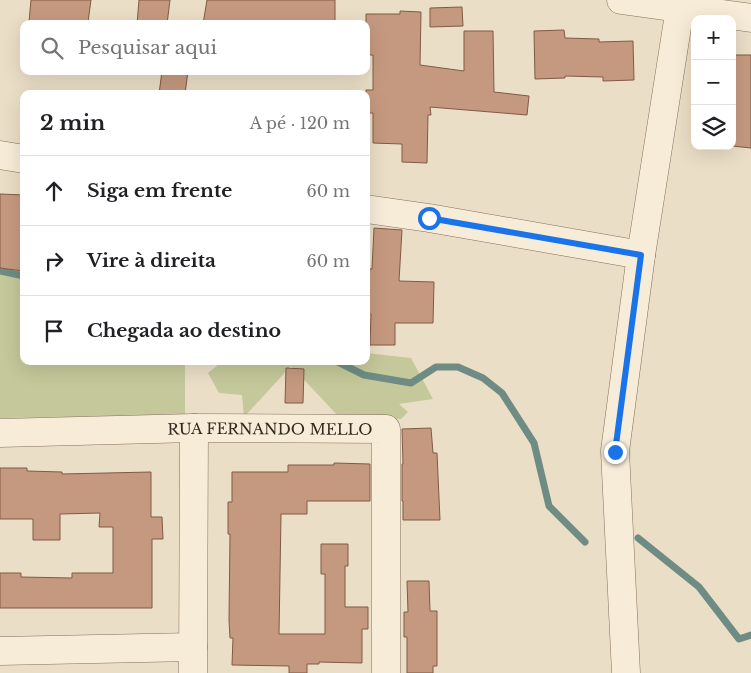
<!DOCTYPE html>
<html lang="pt">
<head>
<meta charset="utf-8">
<style>
	:root { --surface:#fff; --page:#f6f6f6; --text:#202124; --muted:#757577; --line:#e0e0e0 }
	body { margin:0; font-family:"Libre Baskerville",serif; background:var(--page); color:var(--text) }
	.controls { position:absolute; right:15px; top:15px; display:grid; overflow:hidden; border-radius:10px; box-shadow:0 5px 20px #0002 }
	.controls button { width:45px; height:45px; display:grid; place-items:center; padding:0; border:0; border-bottom:1px solid var(--line); background:var(--surface); color:var(--text); font:25px sans-serif }
	.stop { position:absolute; width:15px; height:15px; margin:-11px; border:4px solid #1a73e8; border-radius:50%; background:#fff }
	.stop.end { background:#1a73e8; border-color:#fff; box-shadow:0 1px 5px #0008 }
	.list { margin:0; padding:0; list-style:none }
	h2 { display:flex; justify-content:space-between; align-items:center; height:65px; margin:0; padding:0 20px; font-size:21px }
	h2 small { font-size:16px; font-weight:400; color:var(--muted) }
	.list li { display:grid; grid-template-columns:32px 1fr auto; gap:15px; align-items:center; box-sizing:border-box; height:70px; padding:0 20px; border-top:1px solid var(--line) }
	.list b { display:block; font-size:19px; white-space:nowrap }
	.list em { font-size:16px; font-style:normal; color:var(--muted) }
	.icon { flex:none; width:28px; height:28px; fill:none; stroke:currentColor; stroke-width:2; stroke-linecap:round; stroke-linejoin:round }
	.map { position:relative; flex:none; width:751px; height:673px; overflow:hidden }
	.search { position:absolute; background:var(--surface); box-shadow:0 5px 20px #0002; left:20px; top:20px; width:350px; height:55px; display:flex; align-items:center; gap:12px; box-sizing:border-box; padding:0 18px; border-radius:10px; color:var(--muted); font-size:19px }
	.panel { position:absolute; background:var(--surface); box-shadow:0 5px 20px #0002; left:20px; top:90px; width:350px; height:275px; border-radius:10px }
	.map>svg:first-child { display:block }
</style>
</head>
<body>
<div class="map">
<svg width="751" height="673" viewBox="0 0 751 673">
	<rect width="100%" height="100%" fill="#eadec6"/>
	<!-- green -->
	<g fill="#c4c89a">
		<polygon points="13,262 24,276 24,361 185,361 185,416 0,418 0,264"/>
		<polygon points="366,353 411,358 433,399 399,404 408,412 401,419 341,419 291,366 244,417 242,395 219,393 208,373 223,361 366,361"/>
	</g>
	<g fill="none" stroke-linecap="round" stroke-linejoin="round">
		<!-- stream -->
		<g stroke="#6e8c83" stroke-width="7">
			<polyline points="0,271 24,276"/>
			<polyline points="336,361 364,375 411,383 436,367 458,367 483,378 502,393 534,443 549,506 585,542"/>
			<polyline points="638,538 699,587 739,639 751,635"/>
		</g>
	</g>
	<!-- building -->
	<g fill="#c5997f" stroke="#815a45">
		<polygon points="31,0 91,0 88,22 45,24 29,22"/>
		<polygon points="139,0 170,0 167,24 137,24"/>
		<polygon points="207,0 335,0 335,24 203,24"/>
		<polygon points="462,7 463,26 430,27 430,8"/>
		<polygon points="400,11 421,12 420,65 464,71 464,31 493,31 494,92 529,96 527,115 430,107 431,115 428,115 427,163 402,162 402,144 373,143 373,113 366,113 366,90 373,90 373,55 366,55 366,14 400,14"/>
		<polygon points="564,30 565,38 599,39 599,42 633,41 634,80 603,81 603,77 565,76 565,78 535,79 534,31"/>
		<polygon points="732,55 751,55 751,148 732,146"/>
		<polygon points="162,71 188,71 185,94 159,94"/>
		<polygon points="0,194 24,195 24,271 0,268"/>
		<polygon points="374,228 402,230 399,281 434,282 433,323 395,323 395,345 370,345 371,314 366,314 366,269 372,269"/>
		<polygon points="286,368 304,369 303,403 285,403"/>
		<polygon points="431,428 433,453 437,453 440,520 403,520 403,501 402,501 402,464 403,464 402,429"/>
		<polygon points="334,463 370,464 370,501 307,501 307,514 281,514 279,634 325,634 325,574 321,574 321,544 348,544 348,566 345,566 345,607 368,607 368,629 362,629 362,663 319,662 319,664 307,664 307,673 289,673 289,666 232,665 233,638 230,638 229,620 230,534 228,534 228,502 232,502 232,472 288,472 288,465 334,465"/>
		<polygon points="0,468 27,468 27,471 62,472 62,474 151,472 151,517 162,517 163,539 152,539 152,608 0,608 0,573 21,573 21,577 72,578 72,573 113,573 113,527 99,527 100,513 60,514 60,540 33,540 33,519 0,519"/>
		<polygon points="407,581 429,581 430,611 437,611 437,666 433,666 433,673 407,673 407,637 404,637 404,612 408,612"/>
	</g>
	<g fill="none" stroke-linecap="round" stroke-linejoin="round">
		<!-- minor casing -->
		<g stroke="#84705d" stroke-width="29">
			<g id="minor">
				<polyline points="621,0 751,18"/>
				<polyline points="0,155 24,159"/>
				<polyline points="366,209 429,218 641,255"/>
				<path id="s1" d="M0,433L194,428L386,429V673"/>
				<polyline points="0,651 193,647"/>
				<polyline points="193,673 194,428"/>
				<polyline points="626,673 615,451 641,255 680,8 680,0"/>
			</g>
		</g>
		<!-- minor -->
		<use href="#minor" stroke="#f6ecd8" stroke-width="28"/>
	</g>
	<g fill="none" stroke-linecap="round" stroke-linejoin="round">
		<!-- route -->
		<polyline stroke="#1a73e8" stroke-width="6" points="429,218 641,255 615,452"/>
	</g>
	<g text-anchor="middle" dominant-baseline="central" stroke-width="5" stroke-linejoin="round" paint-order="stroke">
		<!-- street labels -->
		<g font-size="15" fill="#352920" stroke="#f3e9d5">
			<text stroke="none"><textPath href="#s1" startOffset="270">RUA FERNANDO MELLO</textPath></text>
		</g>
	</g>
</svg>
<div class="controls">
<button>+</button>
<button>−</button>
<button><svg class="icon" aria-label="layers" viewBox="0 0 24 24"><path d="M12 4l9 5-9 5-9-5zM3 14l9 5 9-5"/></svg></button>
</div>
<div class="stop" style="left:429px;top:218px"></div>
<div class="stop end" style="left:615px;top:452px"></div>
<div class="search"><svg class="icon" aria-label="search" viewBox="0 0 24 24"><circle cx="10" cy="10" r="6"/><path d="M15 15l6 6"/></svg>Pesquisar aqui</div>
<section class="panel">
<h2>2 min<small>A pé · 120 m</small></h2>
<ul class="list">
<li><svg class="icon" aria-label="ahead" viewBox="0 0 24 24"><path d="M12 20V5M6 11l6-6 6 6"/></svg><div><b>Siga em frente</b></div><em>60 m</em></li>
<li><svg class="icon" aria-label="right" viewBox="0 0 24 24"><path d="M7 20v-9h11M14 6l5 5-5 5"/></svg><div><b>Vire à direita</b></div><em>60 m</em></li>
<li><svg class="icon" aria-label="arrive" viewBox="0 0 24 24"><path d="M6 21V4h12l-3 4 3 4H6"/></svg><div><b>Chegada ao destino</b></div></li>
</ul>
</section>
</div>
</body>
</html>
